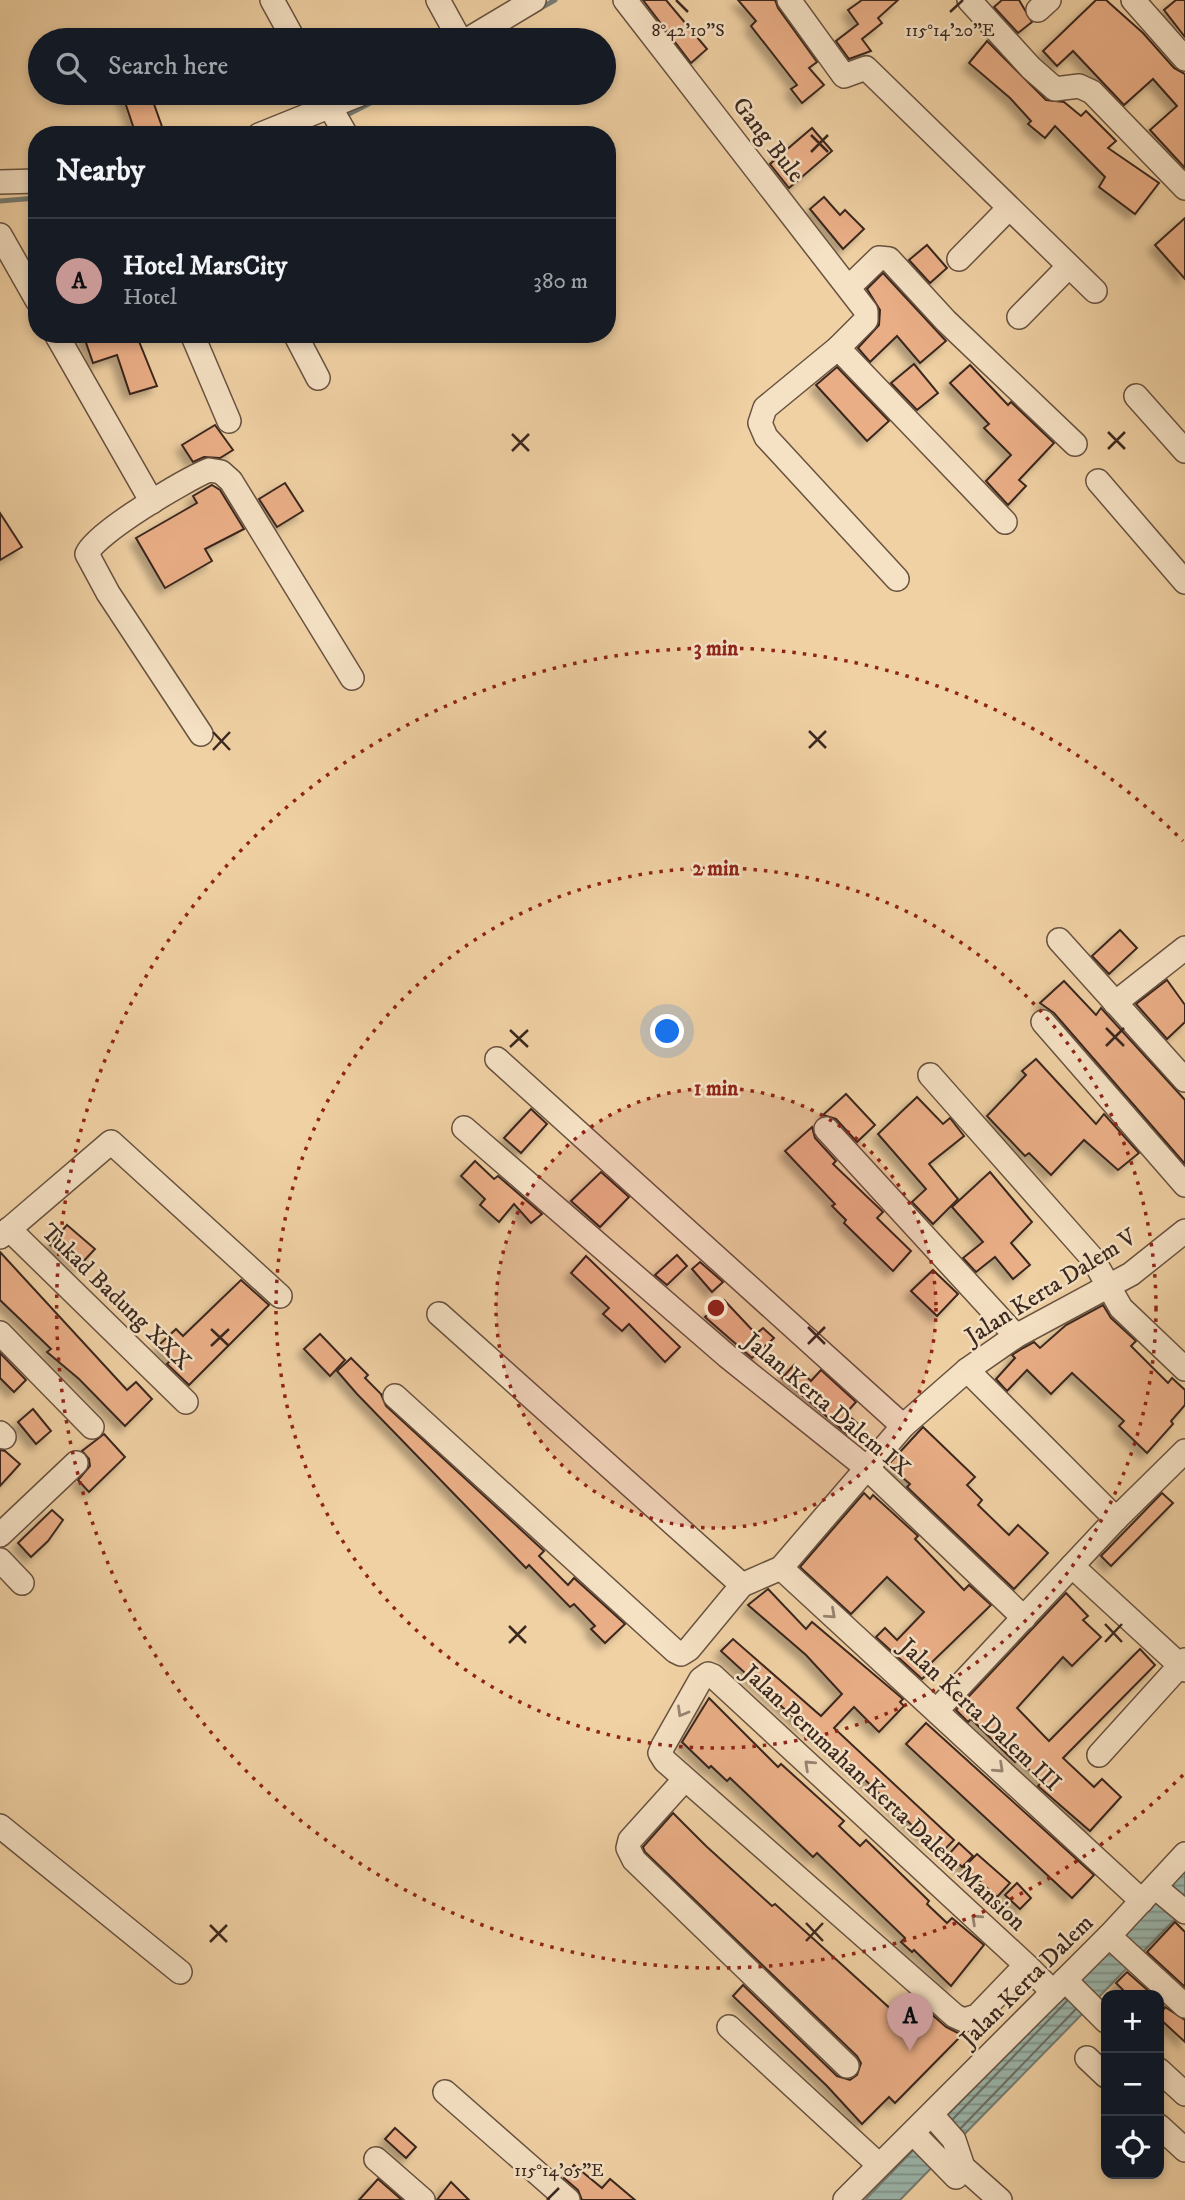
<!DOCTYPE html>
<html lang="en">
<head>
<meta charset="utf-8">
<style>
	:root { --surface:#171b24; --page:#242831; --text:#f1f3f6; --muted:#9ea1a6; --line:#363941; --accent:#c59692 }
	body { margin:0; font-family:"IM FELL DW Pica",serif; background:var(--page); color:var(--text) }
	.controls { position:absolute; right:21px; bottom:21px; display:grid; overflow:hidden; border-radius:14px; box-shadow:0 4px 10px #0003 }
	.controls button { width:63px; height:63px; display:grid; place-items:center; padding:0; border:0; border-bottom:2px solid var(--line); background:var(--surface); color:var(--text); font:35px sans-serif }
	.you { position:absolute; left:668px; top:1032px; width:24px; height:24px; margin:-18px; border:5px solid #fff; border-radius:50%; background:#1a73e8; box-shadow:0 0 0 10px #1a73e833 }
	.badge { display:grid; place-items:center; width:46px; height:46px; border-radius:50%; background:var(--accent); color:#111; font-size:23px; font-weight:700 }
	.pin { position:absolute; translate:-50% -58px; filter:drop-shadow(0 2px 4px #0008) }
	.pin::after { content:''; position:absolute; top:37px; width:24px; height:21px; background:inherit; clip-path:polygon(0 0,100% 0,50% 100%) }
	.list { margin:0; padding:0; list-style:none }
	h2 { display:flex; justify-content:space-between; align-items:center; height:91px; margin:0; padding:0 28px; font-size:30px }
	h2 small { font-size:23px; font-weight:400; color:var(--muted) }
	.list li { display:grid; grid-template-columns:46px 1fr auto; gap:21px; align-items:center; box-sizing:border-box; height:126px; padding:0 28px; border-top:2px solid var(--line) }
	.list b { display:block; font-size:26px; white-space:nowrap }
	.list p { margin:0; font-size:23px; white-space:nowrap; color:var(--muted) }
	.list em { font-size:23px; font-style:normal; color:var(--muted) }
	.icon { flex:none; width:38px; height:38px; fill:none; stroke:currentColor; stroke-width:2; stroke-linecap:round; stroke-linejoin:round }
	.map { position:relative; flex:none; width:1185px; height:2200px; overflow:hidden }
	.search { position:absolute; background:var(--surface); box-shadow:0 4px 10px #0003; left:28px; top:28px; width:588px; height:77px; display:flex; align-items:center; gap:18px; box-sizing:border-box; padding:0 24px; border-radius:38px; color:var(--muted); font-size:26px }
	.panel { position:absolute; background:var(--surface); box-shadow:0 4px 10px #0003; left:28px; top:126px; width:588px; height:217px; border-radius:28px }
	.map>svg:first-child { display:block }
</style>
</head>
<body>
<div class="map">
<svg width="1185" height="2200" viewBox="0 0 1185 2200">
	<defs>
		<pattern id="water-rules" width="6" height="5" patternUnits="userSpaceOnUse" patternTransform="scale(1.75)"><rect width="6" height="5" fill="#9bb6ac"/><path d="M0 2.5h6" fill="none" stroke="#80948b"/></pattern>
		<filter id="shadow"><feDropShadow dx="-6" dy="6" stdDeviation="3.5" flood-color="#0004"/></filter>
	</defs>
	<rect width="100%" height="100%" fill="#f0d1a4"/>
	<filter id="stains"><feTurbulence type="fractalNoise" baseFrequency=".00286" numOctaves="4"/><feColorMatrix values="0 0 0 0 .2 0 0 0 0 .09 0 0 0 0 .02 0 0 0 .5 -.17"/></filter>
	<radialGradient id="worn" r=".72"><stop offset=".6" stop-color="#630" stop-opacity="0"/><stop offset="1" stop-color="#630" stop-opacity=".3"/></radialGradient>
	<!-- water -->
	<polygon fill="url(#water-rules)" stroke="#757d74" stroke-width="2" points="1185,1870 1185,1909 900,2200 865,2200"/>
	<g fill="none" stroke-linecap="round" stroke-linejoin="round">
		<!-- shore -->
		<g stroke="#6b6f66" stroke-width="2">
			<polyline points="953,2119 1067,2001"/>
			<polyline points="961,2128 1076,2009"/>
		</g>
		<!-- stream -->
		<g stroke="#757d74" stroke-width="5">
			<polyline points="537,10 555,0"/>
			<polyline points="341,118 390,93"/>
			<polyline points="0,201 37,198"/>
		</g>
	</g>
	<!-- building -->
	<g fill="#eaae86" stroke="#3b281f" stroke-width="2" filter="url(#shadow)">
		<polygon points="643,0 666,0 707,49 691,63"/>
		<polygon points="738,0 775,0 778,8 817,62 809,68 824,85 802,103 791,89 797,85 751,26 756,21"/>
		<polygon points="862,0 898,0 878,18 882,23 862,39 871,51 849,59 836,41 858,24 848,10"/>
		<polygon points="1002,0 1019,0 1032,22 1018,33 994,7"/>
		<polygon points="1096,0 1106,0 1143,33 1174,68 1185,74 1185,168 1150,130 1177,106 1153,79 1124,105 1073,51 1057,66 1043,51"/>
		<polygon points="1176,0 1185,0 1185,37 1164,10"/>
		<polygon points="987,41 1046,100 1064,102 1081,116 1086,111 1116,141 1108,148 1159,183 1135,214 1099,187 1105,177 1055,126 1045,138 1028,124 1031,121 1010,98 969,63"/>
		<polygon points="122,93 150,93 165,135 136,135"/>
		<polygon points="812,128 832,151 789,188 770,164"/>
		<polygon points="824,197 840,215 845,210 864,229 843,249 810,209"/>
		<polygon points="1185,218 1185,279 1155,245"/>
		<polygon points="927,245 947,268 930,283 909,260"/>
		<polygon points="883,273 946,341 920,363 897,336 870,362 858,348 879,325 880,310 867,289"/>
		<polygon points="83,334 136,334 157,386 130,394 117,355 93,363"/>
		<polygon points="914,364 938,393 917,410 891,383"/>
		<polygon points="970,365 1008,405 1011,402 1054,443 1019,480 1026,486 1008,505 986,481 1011,455 984,428 989,424 950,383"/>
		<polygon points="837,367 889,421 867,441 816,385"/>
		<polygon points="215,425 233,450 220,458 204,457 193,462 182,445"/>
		<polygon points="285,483 303,511 277,527 259,499"/>
		<polygon points="212,485 220,490 244,529 205,549 212,561 165,588 136,538 197,503 193,496"/>
		<polygon points="0,513 22,547 0,560"/>
		<polygon points="1120,930 1137,948 1109,974 1092,956"/>
		<polygon points="1167,980 1185,1005 1185,1022 1167,1039 1136,1004"/>
		<polygon points="1064,981 1096,1015 1101,1008 1185,1100 1185,1164 1054,1013 1040,1003"/>
		<polygon points="1036,1059 1096,1124 1104,1114 1139,1153 1118,1170 1084,1140 1051,1175 1029,1153 1025,1156 987,1116 1026,1075 1022,1071"/>
		<polygon points="846,1094 875,1125 857,1142 836,1119 823,1115"/>
		<polygon points="917,1097 943,1124 950,1118 964,1136 929,1164 958,1199 933,1224 912,1202 926,1189 878,1134"/>
		<polygon points="531,1109 547,1124 521,1153 504,1138"/>
		<polygon points="812,1127 815,1138 836,1161 833,1164 883,1212 877,1218 911,1251 893,1271 844,1223 846,1220 832,1206 835,1204 785,1151"/>
		<polygon points="475,1161 494,1179 498,1176 542,1214 531,1223 514,1204 499,1222 480,1205 485,1199 461,1176"/>
		<polygon points="601,1172 629,1197 600,1227 571,1201"/>
		<polygon points="990,1172 1032,1222 1011,1243 1030,1265 1013,1279 995,1257 976,1272 963,1258 983,1242 952,1207"/>
		<polygon points="67,1225 95,1249 79,1266 65,1252 62,1255 50,1245"/>
		<polygon points="0,1252 127,1390 136,1382 152,1399 125,1426 79,1379 47,1352 51,1349 0,1300"/>
		<polygon points="677,1255 687,1266 667,1285 655,1275"/>
		<polygon points="586,1256 680,1347 665,1362 629,1324 622,1331 603,1314 609,1308 571,1273"/>
		<polygon points="700,1262 723,1282 712,1292 692,1269"/>
		<polygon points="933,1270 958,1294 937,1316 911,1291"/>
		<polygon points="241,1280 269,1305 189,1385 167,1364 172,1359 158,1346 176,1329 183,1336"/>
		<polygon points="724,1300 756,1334 763,1328 774,1338 752,1358 705,1317"/>
		<polygon points="1103,1305 1111,1318 1136,1341 1131,1346 1168,1383 1172,1378 1185,1390 1185,1405 1171,1421 1173,1424 1147,1453 1119,1426 1124,1421 1072,1373 1051,1394 1027,1370 1007,1391 996,1379 1015,1358 1012,1355 1023,1348 1034,1342 1040,1348 1066,1325"/>
		<polygon points="320,1334 345,1360 330,1376 304,1349"/>
		<polygon points="0,1353 26,1380 14,1392 0,1378"/>
		<polygon points="351,1358 368,1375 365,1378 381,1394 386,1406 544,1551 539,1556 568,1585 574,1578 625,1624 605,1643 591,1629 595,1626 574,1604 570,1607 529,1565 526,1568 357,1394 337,1371"/>
		<polygon points="794,1365 811,1381 821,1370 856,1402 846,1413 857,1423 847,1434 782,1378"/>
		<polygon points="33,1409 51,1431 36,1444 18,1422"/>
		<polygon points="923,1427 975,1477 967,1485 982,1500 978,1505 1009,1535 1018,1525 1048,1553 1014,1589 907,1487 910,1484 888,1465"/>
		<polygon points="104,1434 125,1457 89,1492 78,1480 90,1466 89,1459 82,1451"/>
		<polygon points="0,1450 5,1451 20,1464 0,1486"/>
		<polygon points="864,1493 870,1499 873,1495 918,1536 915,1539 964,1590 969,1585 991,1605 929,1665 933,1669 922,1679 876,1637 885,1628 897,1640 924,1612 887,1577 851,1614 800,1567"/>
		<polygon points="1162,1493 1173,1503 1111,1566 1101,1556"/>
		<polygon points="52,1510 63,1520 48,1541 31,1557 18,1543"/>
		<polygon points="768,1589 806,1629 812,1622 903,1699 900,1702 904,1706 879,1732 854,1707 834,1728 954,1840 943,1851 926,1835 924,1837 823,1739 806,1725 804,1727 721,1651 733,1639 821,1716 842,1694 806,1655 748,1605"/>
		<polygon points="1066,1593 1088,1616 1083,1620 1101,1637 1072,1666 1063,1657 1017,1708 1049,1741 1140,1649 1155,1665 1063,1758 1094,1787 1102,1779 1121,1797 1090,1831 1038,1786 1042,1782 1018,1759 1015,1762 971,1719 968,1722 956,1710"/>
		<polygon points="709,1698 778,1767 781,1764 844,1821 839,1826 860,1846 866,1840 929,1901 927,1904 947,1923 952,1918 984,1945 951,1986 914,1950 912,1952 901,1942 905,1938 817,1853 813,1857 730,1778 727,1781 711,1766 709,1768 682,1742"/>
		<polygon points="926,1723 1094,1875 1072,1898 906,1744"/>
		<polygon points="673,1813 706,1846 772,1906 775,1904 904,2021 920,2004 946,2027 962,2035 895,2103 889,2097 862,2124 827,2086 733,1996 743,1985 837,2076 850,2080 857,2075 861,2063 857,2056 645,1852 643,1847"/>
		<polygon points="959,1843 973,1856 962,1867 949,1854"/>
		<polygon points="977,1854 1010,1883 997,1897 964,1867"/>
		<polygon points="1017,1883 1031,1898 1020,1909 1005,1895"/>
		<polygon points="1175,1922 1185,1932 1185,1987 1147,1952"/>
		<polygon points="1127,1972 1153,1995 1128,1995 1116,1983"/>
		<polygon points="1165,2007 1185,2020 1185,2042 1159,2018"/>
		<polygon points="395,2128 416,2147 406,2158 385,2139"/>
		<polygon points="574,2165 602,2188 610,2179 635,2200 582,2200 578,2190 564,2178"/>
		<polygon points="378,2179 402,2200 359,2200"/>
		<polygon points="451,2182 469,2200 437,2200"/>
	</g>
	<g fill="none" stroke-linecap="round" stroke-linejoin="round">
		<!-- minor casing -->
		<g stroke="#685240" stroke-width="26">
			<g id="minor">
				<polyline points="272,0 294,40"/>
				<polyline points="438,0 460,40"/>
				<polyline points="625,0 866,311 866,320 838,348 765,408 760,423 766,437 897,579"/>
				<polyline points="789,0 844,76 866,68 1095,291"/>
				<polyline points="969,0 1031,68 1055,89 1079,86 1092,92 1185,188"/>
				<polyline points="1133,0 1185,59"/>
				<polyline points="1038,10 1049,0"/>
				<polyline points="467,40 534,0"/>
				<polyline points="322,93 346,135"/>
				<polyline points="259,135 363,93"/>
				<polyline points="0,182 37,181"/>
				<polyline points="0,235 37,300"/>
				<polyline points="959,259 1009,208"/>
				<polyline points="849,287 879,258 889,259 946,321 1075,444"/>
				<polyline points="1019,317 1069,266"/>
				<polyline points="56,334 152,502"/>
				<polyline points="192,334 229,421"/>
				<polyline points="295,334 318,378"/>
				<polyline points="838,348 1005,522"/>
				<polyline points="1136,396 1185,451"/>
				<polyline points="1098,481 1185,582"/>
				<path d="M201,734L108,593L87,554C95,533 185,480 209,470L221,472L231,481L352,678"/>
				<polyline points="1059,940 1185,1080"/>
				<polyline points="1115,1003 1185,948"/>
				<polyline points="1043,1022 1185,1185"/>
				<polyline points="497,1059 903,1426"/>
				<polyline points="930,1075 1093,1259 1121,1308 1185,1369"/>
				<polyline points="464,1128 727,1356 868,1469 1024,1618"/>
				<polyline points="826,1129 1016,1336"/>
				<polyline points="9,1229 186,1402"/>
				<polyline points="0,1237 111,1142 280,1296"/>
				<polyline points="439,1314 742,1585"/>
				<polyline points="0,1333 92,1427"/>
				<polyline points="967,1370 1116,1519"/>
				<polyline points="395,1396 675,1651 681,1654 689,1649 742,1585 781,1568 903,1426 967,1370 1016,1336 1131,1274 1185,1231"/>
				<polyline points="0,1433 4,1437"/>
				<polyline points="0,1535 76,1463"/>
				<polyline points="0,1560 22,1583"/>
				<polyline points="1072,1566 1185,1670"/>
				<polyline points="781,1568 1142,1901"/>
				<polyline points="937,1710 1116,1519 1185,1451"/>
				<polyline points="1099,1755 1185,1660"/>
				<polyline points="685,1779 630,1840 628,1848 634,1860 847,2066"/>
				<polyline points="0,1826 180,1972"/>
				<polyline points="1155,1887 1185,1912"/>
				<polyline points="1109,1936 1185,2006"/>
				<polyline points="1026,1965 977,2016 964,2020 955,2016 665,1761 660,1753 663,1746 701,1679 708,1674 713,1676 1026,1965 1053,1992"/>
				<polyline points="1065,1980 1106,2021"/>
				<polyline points="729,2027 879,2165"/>
				<polyline points="1087,2058 1106,2076"/>
				<polyline points="1159,2070 1185,2094"/>
				<polyline points="445,2092 568,2200"/>
				<polyline points="932,2115 954,2140 963,2167 1000,2200"/>
				<polyline points="1159,2126 1185,2150"/>
				<polyline points="913,2133 956,2177"/>
				<polyline points="376,2159 423,2200"/>
				<polyline points="845,2200 1109,1936 1185,1854"/>
			</g>
		</g>
		<!-- minor -->
		<use href="#minor" stroke="#f5e1c4" stroke-width="23"/>
	</g>
	<!-- one-way arrows -->
	<defs><path id="oneway-chevron" d="M-2-3.5L2.5 0L-2 3.5" fill="none" stroke-width="1.6" stroke-linecap="round" stroke-linejoin="round" transform="scale(1.75)"/></defs>
	<g stroke="#988472">
		<use href="#oneway-chevron" transform="translate(831 1614) rotate(42)"/>
		<use href="#oneway-chevron" transform="translate(682 1712) rotate(120)"/>
		<use href="#oneway-chevron" transform="translate(809 1765) rotate(-137)"/>
		<use href="#oneway-chevron" transform="translate(999 1768) rotate(43)"/>
		<use href="#oneway-chevron" transform="translate(976 1919) rotate(-137)"/>
	</g>
	<!-- ticks -->
	<path fill="none" stroke="#3b281f" stroke-width="2.5" d="M676,0L688,12M950,12L963,0M811,135L828,152M811,152L828,135M1108,432L1125,449M512,434L529,451M1108,449L1125,432M512,451L529,434M809,731L826,748M213,732L230,750M809,748L826,731M213,750L230,732M1106,1028L1124,1046M510,1030L528,1047M1106,1046L1124,1028M510,1047L528,1030M808,1327L825,1344M211,1329L229,1346M808,1344L825,1327M211,1346L229,1329M1105,1624L1122,1642M509,1626L526,1643M1105,1642L1122,1624M509,1643L526,1626M806,1923L823,1941M210,1925L227,1942M806,1941L823,1923M210,1942L227,1925M547,2200L559,2188"/>
	<!-- distance rings -->
	<circle cx="716" cy="1308" r="220" fill="#8f2418" fill-opacity=".12"/>
	<g fill="none" stroke="#8f2418" stroke-width="3.5" stroke-dasharray="3.5 7">
		<circle cx="716" cy="1308" r="220"/>
		<circle cx="716" cy="1308" r="440"/>
		<path d="M1183 1775A660 660 0 1 1 1183 841"/>
	</g>
	<g text-anchor="middle" dominant-baseline="central" stroke-width="5" stroke-linejoin="round" paint-order="stroke">
		<!-- street labels -->
		<g font-size="24" fill="#3b281f" stroke="#f5e1c4">
			<text transform="translate(768 140) rotate(52)">Gang Bule</text>
			<text transform="translate(1051 1287) rotate(-32)">Jalan Kerta Dalem V</text>
			<text transform="translate(116 1297) rotate(44)">Tukad Badung XXX</text>
			<text transform="translate(827 1405) rotate(40)">Jalan Kerta Dalem IX</text>
			<text transform="translate(980 1715) rotate(43)">Jalan Kerta Dalem III</text>
			<text transform="translate(884 1798) rotate(43)">Jalan Perumahan Kerta Dalem Mansion</text>
			<text transform="translate(1027 1981) rotate(-45)">Jalan Kerta Dalem</text>
		</g>
	</g>
	<g font-size="18" text-anchor="middle" fill="#3b281f" stroke="#f5e1c4" stroke-width="5" stroke-linejoin="round" paint-order="stroke">
		<text x="688" y="36">8°42'10"S</text>
		<text x="950" y="36">115°14'20"E</text>
		<text x="559" y="2176">115°14'05"E</text>
	</g>
	<circle cx="716" cy="1308" r="10" fill="#8f2418" stroke="#f5e1c4" stroke-width="3.5"/>
	<g font-size="21" text-anchor="middle" font-weight="bold" fill="#8f2418" stroke="#f5e1c4" stroke-width="5" stroke-linejoin="round" paint-order="stroke">
		<text x="716" y="655">3 min</text>
		<text x="716" y="875">2 min</text>
		<text x="716" y="1095">1 min</text>
	</g>
	<rect width="100%" height="100%" filter="url(#stains)"/>
	<rect width="100%" height="100%" fill="url(#worn)"/>
</svg>
<div class="controls">
<button>+</button>
<button>−</button>
<button><svg class="icon" aria-label="locate" viewBox="0 0 24 24"><circle cx="12" cy="12" r="6"/><path d="M12 2v4M12 18v4M2 12h4M18 12h4"/></svg></button>
</div>
<div class="you"></div>
<div class="pin badge" style="left:910px;top:2051px">A</div>
<div class="search"><svg class="icon" aria-label="search" viewBox="0 0 24 24"><circle cx="10" cy="10" r="6"/><path d="M15 15l6 6"/></svg>Search here</div>
<section class="panel">
<h2>Nearby<small></small></h2>
<ul class="list">
<li><span class="badge">A</span><div><b>Hotel MarsCity</b><p>Hotel</p></div><em>380 m</em></li>
</ul>
</section>
</div>
</body>
</html>
